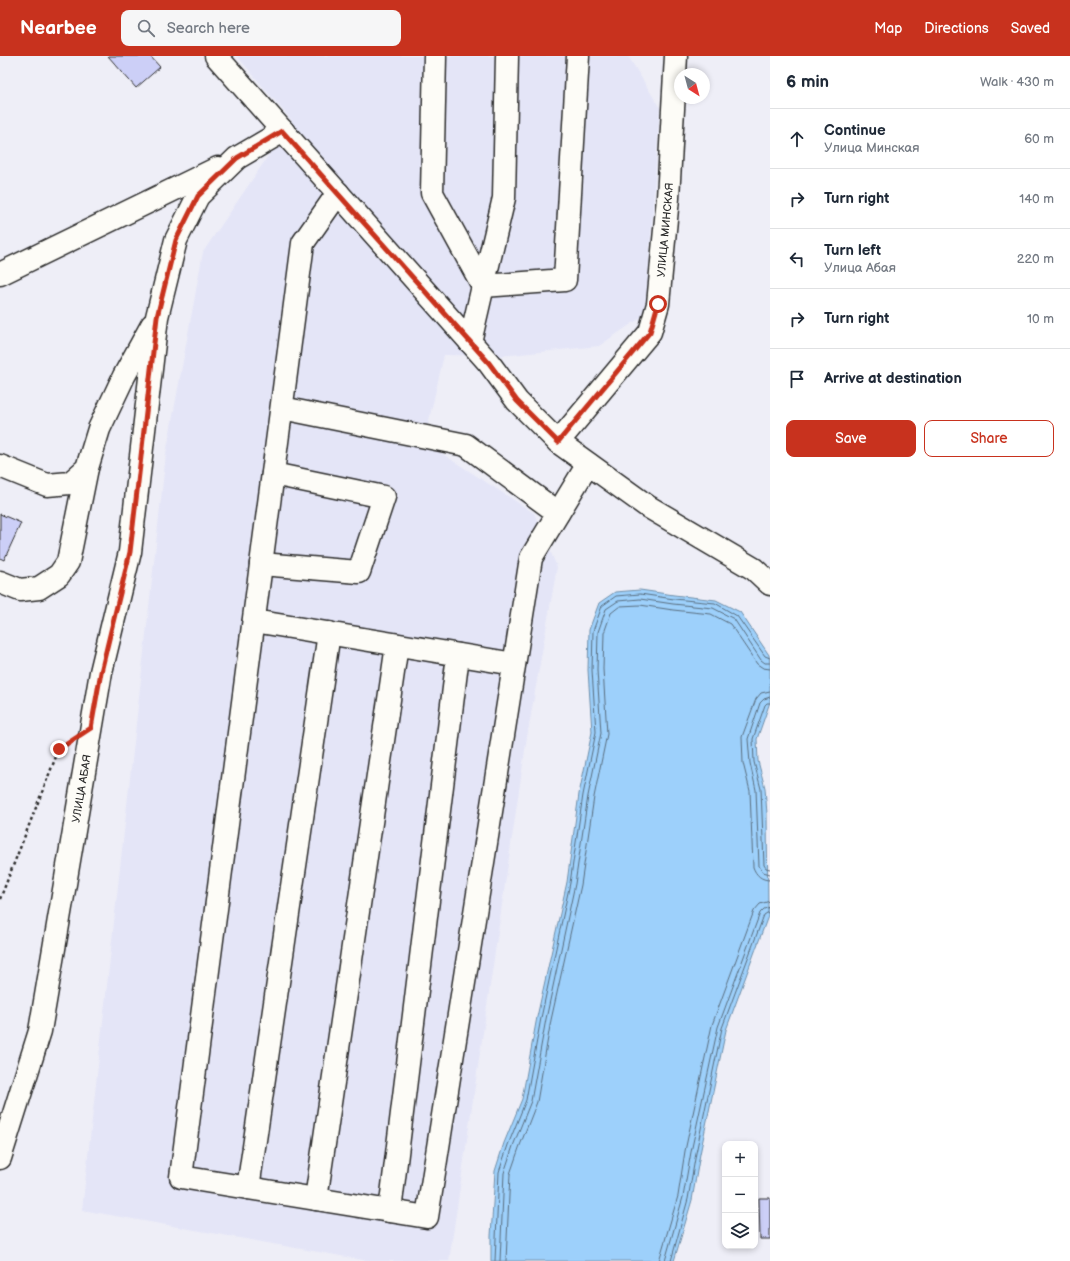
<!DOCTYPE html>
<html lang="en">
<head>
<meta charset="utf-8">
<style>
	:root { --surface:#fff; --page:#f6f6f7; --text:#1f2937; --muted:#747a83; --line:#e0e1e3; --accent:#c8321e }
	body { margin:0; font-family:"Balsamiq Sans",sans-serif; background:var(--page); color:var(--text) }
	.controls { position:absolute; right:12px; bottom:12px; display:grid; overflow:hidden; border-radius:8px; box-shadow:0 2px 6px #0003 }
	.controls button { width:36px; height:36px; display:grid; place-items:center; padding:0; border:0; border-bottom:1px solid var(--line); background:var(--surface); color:var(--text); font:20px sans-serif }
	.compass { position:absolute; left:674px; top:12px; width:36px; height:36px; border-radius:50%; background:var(--surface); box-shadow:0 2px 6px #0003; rotate:144deg }
	.stop { position:absolute; width:12px; height:12px; margin:-9px; border:3px solid #c8321e; border-radius:50%; background:#fff }
	.stop.end { background:#c8321e; border-color:#fff; box-shadow:0 1px 4px #0008 }
	.list { margin:0; padding:0; list-style:none }
	h2 { display:flex; justify-content:space-between; align-items:center; height:52px; margin:0; padding:0 16px; font-size:17px }
	h2 small { font-size:13px; font-weight:400; color:var(--muted) }
	.list li { display:grid; grid-template-columns:26px 1fr auto; gap:12px; align-items:center; box-sizing:border-box; height:60px; padding:0 16px; border-top:1px solid var(--line) }
	.list b { display:block; font-size:15px; white-space:nowrap }
	.list p { margin:0; font-size:13px; white-space:nowrap; color:var(--muted) }
	.list em { font-size:13px; font-style:normal; color:var(--muted) }
	.actions { display:flex; gap:8px; padding:12px 16px }
	.actions a { flex:1; padding:9px 0; border:1px solid var(--accent); border-radius:8px; text-align:center; font-size:14px; color:var(--accent) }
	.actions .main { background:var(--accent); color:#fff }
	.icon { flex:none; width:22px; height:22px; fill:none; stroke:currentColor; stroke-width:2; stroke-linecap:round; stroke-linejoin:round }
	.map { position:relative; flex:none; width:770px; height:1205px; overflow:hidden }
	header { display:flex; align-items:center; gap:24px; box-sizing:border-box; height:56px; padding:0 20px; background:var(--accent); color:#fff }
	header strong { font-size:19px }
	nav { display:flex; gap:22px; margin-inline-start:auto; font-size:14px }
	.search { width:280px; height:36px; background:var(--page); display:flex; align-items:center; gap:10px; box-sizing:border-box; padding:0 14px; border-radius:8px; color:var(--muted); font-size:15px }
	main { display:flex }
	aside { flex:1; background:var(--surface) }
	.map>svg:first-child { display:block }
</style>
</head>
<body>
<header>
<strong>Nearbee</strong>
<div class="search"><svg class="icon" aria-label="search" viewBox="0 0 24 24"><circle cx="10" cy="10" r="6"/><path d="M15 15l6 6"/></svg>Search here</div>
<nav><a>Map</a><a>Directions</a><a>Saved</a></nav>
</header>
<main>
<div class="map">
<svg width="770" height="1205" viewBox="0 0 770 1205">
	<rect width="100%" height="100%" fill="#eeeef7"/>
	<filter id="ink" filterUnits="userSpaceOnUse"><feTurbulence type="fractalNoise" baseFrequency=".025" numOctaves="2"/><feDisplacementMap in="SourceGraphic" scale="8" xChannelSelector="R" yChannelSelector="G"/><feConvolveMatrix kernelMatrix="1 2 1 2 8 2 1 2 1" color-interpolation-filters="sRGB"/></filter>
	<g filter="url(#ink)">
		<!-- built -->
		<polygon fill="#e4e5f7" points="237,0 628,0 660,52 647,237 643,260 599,290 500,300 444,299 424,386 534,457 557,511 527,681 449,1205 369,1205 82,1154 166,398 203,196 292,65"/>
		<!-- water -->
		<polygon fill="#9dd0fb" stroke="#6f8ea8" points="640,534 674,539 716,544 740,556 769,599 770,610 770,646 757,683 758,705 765,732 767,758 768,860 726,974 700,1098 692,1144 674,1205 491,1205 491,1180 495,1115 504,1087 522,1043 537,961 567,826 579,738 592,676 588,614 589,574 599,547 615,536"/>
		<g fill="none" stroke-linecap="round" stroke-linejoin="round">
			<!-- shore -->
			<g stroke="#596d7e" stroke-width="1">
				<path d="M770,635L761,637L756,643L742,681L743,707L750,735L753,811C756,819 761,824 770,824"/>
				<polyline points="770,641 764,643 760,647 748,683 750,707 756,734 759,810 763,816 770,818"/>
				<polyline points="770,647 767,647 765,649 753,683 754,706 761,733 764,809 766,812 770,813"/>
				<polyline points="495,1205 499,1116 508,1089 526,1044 541,962 570,827 583,739 596,676 592,614 593,575 602,550 616,540 640,538 674,543 715,547 737,560 765,600 770,602"/>
				<polyline points="500,1205 504,1117 513,1090 531,1045 546,963 575,828 588,740 601,677 597,614 598,576 606,553 618,545 640,543 673,548 713,552 734,563 761,604 765,607 770,607"/>
				<polyline points="506,1205 510,1118 519,1092 537,1046 551,964 581,829 594,741 607,678 603,613 604,577 611,557 620,550 640,549 673,554 711,558 730,568 757,608 763,612 770,613"/>
				<polyline points="659,1205 678,1140 685,1095 712,969 754,855 760,848 770,845"/>
				<polyline points="665,1205 683,1141 691,1096 718,971 760,857 764,853 770,851"/>
				<polyline points="671,1205 688,1143 696,1097 722,972 764,859 767,857 770,856"/>
			</g>
		</g>
		<!-- building -->
		<g fill="#cccff7" stroke="#2b2b2b">
			<polygon points="108,0 150,0 160,11 136,32"/>
			<polygon points="0,458 21,467 4,504 0,502"/>
			<polygon points="759,1142 770,1142 770,1183 760,1183"/>
		</g>
		<g fill="none" stroke-linecap="round" stroke-linejoin="round">
			<!-- minor casing -->
			<g stroke="#2b2b2b" stroke-width="25">
				<g id="minor">
					<polyline points="216,0 489,307 517,345 558,386 647,450 754,513 770,528"/>
					<polyline points="435,0 432,137 483,230 470,286"/>
					<polyline points="507,0 504,142 483,230 565,224 578,0"/>
					<polyline points="338,137 303,187 181,1121 427,1161 531,502 588,408"/>
					<polyline points="0,218 218,112"/>
					<polyline points="282,352 466,389 558,457"/>
					<path id="s1" d="M558,386L650,276L658,248L668,142L676,0"/>
					<polyline points="0,410 47,429 70,427 87,412 99,373 124,320 152,269"/>
					<polyline points="261,508 359,516 384,441 273,418"/>
					<polyline points="0,526 20,534 39,532 59,519 68,506 87,412"/>
					<polyline points="254,565 514,608"/>
					<path id="s2" d="M0,1102L40,975L101,616L130,496L157,261L176,184L198,140L237,102L283,75"/>
					<polyline points="248,1132 329,577"/>
					<polyline points="316,1143 397,589"/>
					<polyline points="390,1155 458,599"/>
				</g>
			</g>
			<!-- path -->
			<polyline stroke="#2b2b2b" stroke-width="2.5" stroke-dasharray="3 3" stroke-linecap="butt" points="0,843 59,693 68,688"/>
			<!-- minor -->
			<use href="#minor" stroke="#fdfcf7" stroke-width="22"/>
		</g>
	</g>
	<g fill="none" stroke-linecap="round" stroke-linejoin="round" filter="url(#ink)">
		<!-- route -->
		<polyline stroke="#c8321e" stroke-width="5" points="59,693 91,672 101,616 130,496 157,261 176,184 198,140 237,102 282,75 489,307 517,345 558,386 650,276 658,248"/>
	</g>
	<g text-anchor="middle" dominant-baseline="central" stroke-width="3" stroke-linejoin="round" paint-order="stroke">
		<!-- street labels -->
		<g font-size="11" fill="#2b2b2b" stroke="#fdfcf7">
			<text stroke="none"><textPath href="#s1" startOffset="247">УЛИЦА МИНСКАЯ</textPath></text>
			<text stroke="none"><textPath href="#s2" startOffset="379">УЛИЦА АБАЯ</textPath></text>
		</g>
	</g>
</svg>
<div class="controls">
<button>+</button>
<button>−</button>
<button><svg class="icon" aria-label="layers" viewBox="0 0 24 24"><path d="M12 4l9 5-9 5-9-5zM3 14l9 5 9-5"/></svg></button>
</div>
<svg class="compass" viewBox="-18 -18 36 36"><path d="M0-13l5 13h-10z" fill="#e53935"/><path d="M0 13l5-13h-10z" fill="#747a83"/></svg>
<div class="stop" style="left:658px;top:248px"></div>
<div class="stop end" style="left:59px;top:693px"></div>
</div>
<aside>
<h2>6 min<small>Walk · 430 m</small></h2>
<ul class="list">
<li><svg class="icon" aria-label="ahead" viewBox="0 0 24 24"><path d="M12 20V5M6 11l6-6 6 6"/></svg><div><b>Continue</b><p>Улица Минская</p></div><em>60 m</em></li>
<li><svg class="icon" aria-label="right" viewBox="0 0 24 24"><path d="M7 20v-9h11M14 6l5 5-5 5"/></svg><div><b>Turn right</b></div><em>140 m</em></li>
<li><svg class="icon" aria-label="left" viewBox="0 0 24 24"><path d="M17 20v-9H6M10 6l-5 5 5 5"/></svg><div><b>Turn left</b><p>Улица Абая</p></div><em>220 m</em></li>
<li><svg class="icon" aria-label="right" viewBox="0 0 24 24"><path d="M7 20v-9h11M14 6l5 5-5 5"/></svg><div><b>Turn right</b></div><em>10 m</em></li>
<li><svg class="icon" aria-label="arrive" viewBox="0 0 24 24"><path d="M6 21V4h12l-3 4 3 4H6"/></svg><div><b>Arrive at destination</b></div></li>
</ul>
<div class="actions"><a class="main">Save</a><a>Share</a></div>
</aside>
</main>
</body>
</html>
